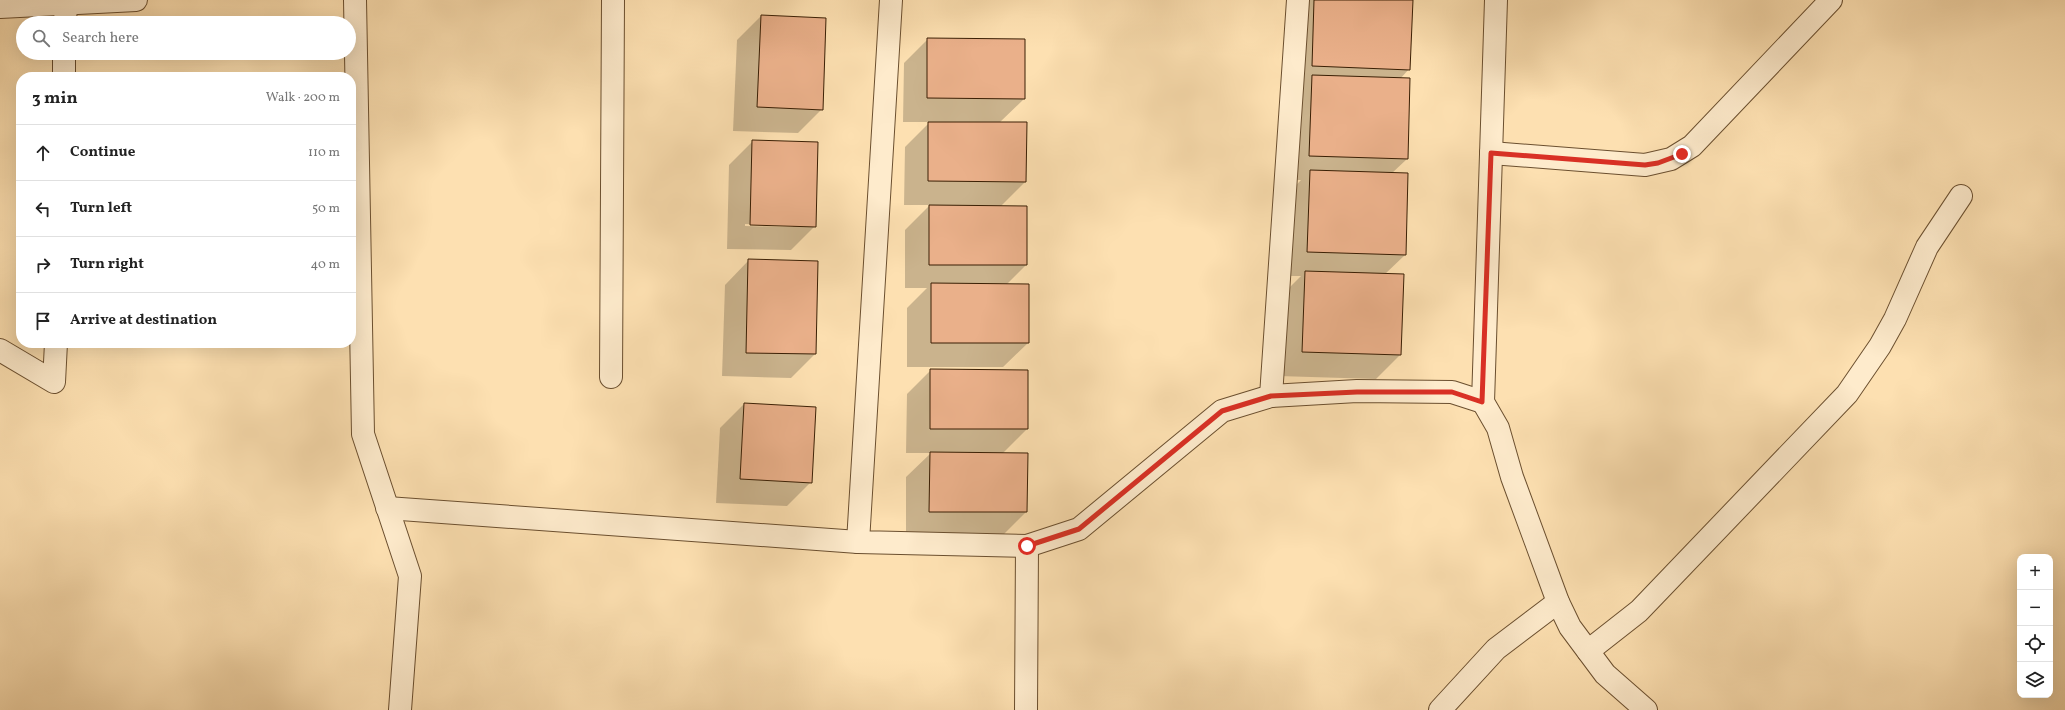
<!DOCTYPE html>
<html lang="en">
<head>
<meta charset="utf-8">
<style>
  :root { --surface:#fff; --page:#f2f2f2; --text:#222; --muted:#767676; --line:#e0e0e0 }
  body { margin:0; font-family:Vollkorn,serif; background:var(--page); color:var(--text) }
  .controls { position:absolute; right:12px; bottom:12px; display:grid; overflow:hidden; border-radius:8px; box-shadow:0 4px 16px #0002 }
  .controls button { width:36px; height:36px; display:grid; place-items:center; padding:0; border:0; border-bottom:1px solid var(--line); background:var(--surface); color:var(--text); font:20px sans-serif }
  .stop { position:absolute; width:12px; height:12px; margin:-9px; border:3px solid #d93025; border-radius:50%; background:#fff }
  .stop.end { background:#d93025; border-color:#fff; box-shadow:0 1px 4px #0008 }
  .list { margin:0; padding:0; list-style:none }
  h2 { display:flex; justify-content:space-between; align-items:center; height:52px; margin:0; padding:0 16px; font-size:17px }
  h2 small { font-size:13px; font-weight:400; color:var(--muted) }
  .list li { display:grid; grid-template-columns:26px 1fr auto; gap:12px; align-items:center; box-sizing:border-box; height:56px; padding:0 16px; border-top:1px solid var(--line) }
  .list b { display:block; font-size:15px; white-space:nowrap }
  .list em { font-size:13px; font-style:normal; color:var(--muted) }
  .icon { flex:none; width:22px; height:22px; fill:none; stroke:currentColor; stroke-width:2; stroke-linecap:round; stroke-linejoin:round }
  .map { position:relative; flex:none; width:2065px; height:710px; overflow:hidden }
  .search { position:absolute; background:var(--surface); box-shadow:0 4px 16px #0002; left:16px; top:16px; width:340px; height:44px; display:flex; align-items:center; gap:10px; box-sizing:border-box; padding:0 14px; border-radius:22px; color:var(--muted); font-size:15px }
  .panel { position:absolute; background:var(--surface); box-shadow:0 4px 16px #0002; left:16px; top:72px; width:340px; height:276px; border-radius:16px }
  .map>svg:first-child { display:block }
  .shadow { fill:#0003; fill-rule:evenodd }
  .building { fill:#eab08a; stroke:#3a1f04 }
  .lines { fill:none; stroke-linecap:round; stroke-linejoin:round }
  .street-casing { stroke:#6b4f2f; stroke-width:24 }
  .street { stroke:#feebcc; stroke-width:22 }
  .route { stroke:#d93025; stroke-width:5 }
</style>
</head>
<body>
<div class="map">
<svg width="2065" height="710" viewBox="0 0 2065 710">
  <rect width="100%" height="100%" fill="#fde0b1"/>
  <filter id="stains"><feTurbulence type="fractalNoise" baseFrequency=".005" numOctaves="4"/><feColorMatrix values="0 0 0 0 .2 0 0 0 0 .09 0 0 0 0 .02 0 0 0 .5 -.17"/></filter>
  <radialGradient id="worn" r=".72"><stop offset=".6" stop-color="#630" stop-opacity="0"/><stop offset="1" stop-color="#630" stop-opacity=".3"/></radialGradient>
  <g class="shadow">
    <polygon points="1301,0 1412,0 1409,69 1400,79 1407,159 1391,174 1407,174 1405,255 1385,274 1400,355 1376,379 1278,376 1281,296 1301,276 1284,276 1286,196 1301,180 1285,180"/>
    <polygon points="761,16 822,109 798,133 733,131 737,40"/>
    <polygon points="928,39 1024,99 999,123 1025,182 1000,207 1026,265 1006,285 1028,285 1028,343 1003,367 907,367 907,308 927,288 905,288 905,230 930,205 904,205 905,147 930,122 903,122 904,63"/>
    <path d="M 753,141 L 815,226 L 791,250 L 727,249 L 729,165 ZM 745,224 L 793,225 L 793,227 L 745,226 Z"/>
    <polygon points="749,260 815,354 791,378 722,376 725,285"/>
    <polygon points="931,370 1027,429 1002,454 1026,512 1002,536 906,536 906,477 931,453 906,453 907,394"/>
    <polygon points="744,404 811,482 787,506 716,503 720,428"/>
  </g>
  <g class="building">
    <polygon points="1314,0 1413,0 1410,70 1312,66"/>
    <polygon points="761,15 826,18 823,110 757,107"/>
    <polygon points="927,38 1025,39 1025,99 927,98"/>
    <polygon points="1312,75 1410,78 1408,159 1309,156"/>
    <polygon points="928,122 1027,122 1026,182 928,181"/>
    <polygon points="752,140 818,142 816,227 750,225"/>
    <polygon points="1310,170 1408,173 1406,255 1307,252"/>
    <polygon points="929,205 1027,206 1027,265 929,265"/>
    <polygon points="748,259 818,261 816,354 746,353"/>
    <polygon points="1305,271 1404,274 1401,355 1302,352"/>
    <polygon points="931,283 1029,284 1029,343 931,343"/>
    <polygon points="930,369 1028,370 1028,429 930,429"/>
    <polygon points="744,403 816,407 812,483 740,479"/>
    <polygon points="930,452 1028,453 1027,512 929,512"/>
  </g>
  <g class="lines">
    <defs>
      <g id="street">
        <polyline points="355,0 363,434 410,576 400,710"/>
        <polyline points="891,0 858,542 1027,546 1079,529 1222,411 1271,396 1298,0"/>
        <polyline points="1496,0 1483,402 1498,428 1512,477 1558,602 1570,627 1605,674 1646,710"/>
        <polyline points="0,7 136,0"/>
        <polyline points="65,23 66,4"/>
        <polyline points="64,77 64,53"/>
        <polyline points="1491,153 1645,165 1671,159 1692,146 1831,0"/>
        <polyline points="0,350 54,382 56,343"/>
        <polyline points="611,377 613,0"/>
        <polyline points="1271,396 1357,391 1452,392 1483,402"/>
        <polyline points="387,508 858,542"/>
        <polyline points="1588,651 1639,611 1847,394 1880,346 1895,319 1927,247 1961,196"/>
        <polyline points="1026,710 1027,546"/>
        <polyline points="1440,710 1496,649 1558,602"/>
      </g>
    </defs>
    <use href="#street" class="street-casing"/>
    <use href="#street" class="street"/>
  </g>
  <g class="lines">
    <polyline class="route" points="1027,546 1079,529 1222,411 1271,396 1357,392 1452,392 1482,402 1491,153 1645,165 1658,163 1682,154"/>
  </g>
  <rect width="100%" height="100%" filter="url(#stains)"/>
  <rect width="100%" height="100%" fill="url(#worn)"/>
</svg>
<div class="controls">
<button>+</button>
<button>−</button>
<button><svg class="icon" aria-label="locate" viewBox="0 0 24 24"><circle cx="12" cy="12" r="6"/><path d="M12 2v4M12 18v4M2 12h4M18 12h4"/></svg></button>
<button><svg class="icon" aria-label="layers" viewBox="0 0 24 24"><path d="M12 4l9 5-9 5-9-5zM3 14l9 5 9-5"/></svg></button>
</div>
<div class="stop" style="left:1027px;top:546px"></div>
<div class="stop end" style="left:1682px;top:154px"></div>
<div class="search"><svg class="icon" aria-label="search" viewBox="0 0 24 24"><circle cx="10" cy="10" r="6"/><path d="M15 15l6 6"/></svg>Search here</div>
<section class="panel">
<h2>3 min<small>Walk · 200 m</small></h2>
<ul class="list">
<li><svg class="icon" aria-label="ahead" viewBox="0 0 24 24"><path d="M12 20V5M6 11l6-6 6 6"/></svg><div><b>Continue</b></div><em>110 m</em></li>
<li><svg class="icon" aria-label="left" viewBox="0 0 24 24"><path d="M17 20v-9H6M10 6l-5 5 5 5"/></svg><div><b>Turn left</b></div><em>50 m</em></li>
<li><svg class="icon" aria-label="right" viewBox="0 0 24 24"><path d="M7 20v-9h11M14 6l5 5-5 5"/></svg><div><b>Turn right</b></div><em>40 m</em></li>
<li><svg class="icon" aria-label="arrive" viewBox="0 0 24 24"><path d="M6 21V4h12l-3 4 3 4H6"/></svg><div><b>Arrive at destination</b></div></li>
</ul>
</section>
</div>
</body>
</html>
